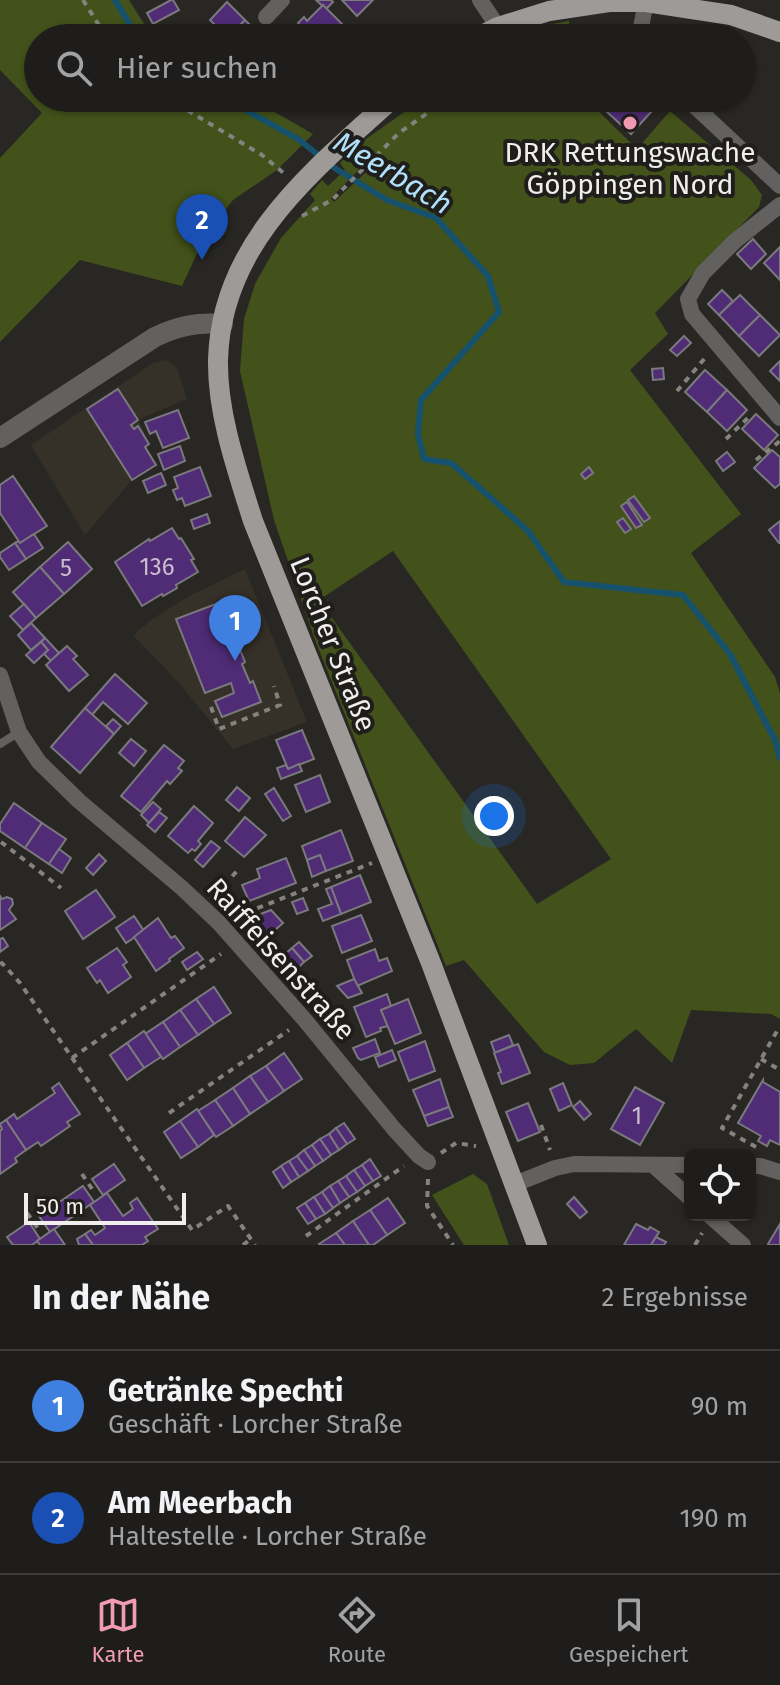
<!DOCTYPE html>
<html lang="de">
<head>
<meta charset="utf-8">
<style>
  :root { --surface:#1f1d1b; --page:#2c2a28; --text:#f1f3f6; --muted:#a1a2a3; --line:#3c3b3a; --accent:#f19ab3 }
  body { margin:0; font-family:"Fira Sans",sans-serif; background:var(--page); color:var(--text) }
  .controls { position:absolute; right:24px; bottom:24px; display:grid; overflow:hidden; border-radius:12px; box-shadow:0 2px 6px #0004 }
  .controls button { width:72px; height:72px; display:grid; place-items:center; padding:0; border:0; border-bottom:2px solid var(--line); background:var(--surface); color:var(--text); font:40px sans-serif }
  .scale { position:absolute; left:24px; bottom:20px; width:162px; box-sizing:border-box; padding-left:8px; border:4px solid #f0efed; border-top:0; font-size:22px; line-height:28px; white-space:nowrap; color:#f0efed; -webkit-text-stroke:6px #1f1e1b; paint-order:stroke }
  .you { position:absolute; left:494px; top:816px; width:28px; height:28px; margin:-20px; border:6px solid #fff; border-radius:50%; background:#1a73e8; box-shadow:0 0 0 12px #1a73e833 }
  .badge { display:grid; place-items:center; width:52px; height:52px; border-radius:50%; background:var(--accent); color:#fff; font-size:26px; font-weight:700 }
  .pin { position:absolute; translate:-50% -66px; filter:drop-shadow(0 2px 4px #0008) }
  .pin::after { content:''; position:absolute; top:42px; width:28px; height:24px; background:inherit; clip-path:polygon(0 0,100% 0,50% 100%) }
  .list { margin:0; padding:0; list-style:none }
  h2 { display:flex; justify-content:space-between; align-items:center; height:104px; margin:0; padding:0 32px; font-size:34px }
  h2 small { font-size:26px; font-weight:400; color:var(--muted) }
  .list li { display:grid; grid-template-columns:52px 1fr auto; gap:24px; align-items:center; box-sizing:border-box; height:112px; padding:0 32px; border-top:2px solid var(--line) }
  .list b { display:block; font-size:30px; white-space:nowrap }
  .list p { margin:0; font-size:26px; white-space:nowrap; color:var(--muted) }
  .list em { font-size:26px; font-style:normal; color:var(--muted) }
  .icon { flex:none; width:44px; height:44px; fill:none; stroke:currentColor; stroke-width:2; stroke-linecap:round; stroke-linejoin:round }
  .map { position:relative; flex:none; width:780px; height:1245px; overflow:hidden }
  .search { position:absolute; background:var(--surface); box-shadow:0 2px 6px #0004; left:24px; right:24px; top:24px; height:88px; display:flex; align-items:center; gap:20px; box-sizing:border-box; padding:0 28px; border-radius:44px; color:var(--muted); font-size:30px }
  .sheet { height:328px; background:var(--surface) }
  nav { display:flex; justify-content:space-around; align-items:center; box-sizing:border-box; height:112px; border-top:2px solid var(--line); background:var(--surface); font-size:22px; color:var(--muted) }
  nav a { display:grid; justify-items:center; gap:4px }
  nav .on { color:var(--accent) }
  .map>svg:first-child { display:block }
  .built { fill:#353028 }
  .green { fill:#42521a; fill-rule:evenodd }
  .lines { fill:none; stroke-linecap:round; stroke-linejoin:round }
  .stream { stroke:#16516d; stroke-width:6 }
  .building { fill:#502b76; stroke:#7a797d; stroke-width:2 }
  .path { stroke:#848380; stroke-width:4; stroke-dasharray:6 6; stroke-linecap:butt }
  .service { stroke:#626160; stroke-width:8 }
  .minor { stroke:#626160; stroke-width:16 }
  .tertiary { stroke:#626160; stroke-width:20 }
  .primary { stroke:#9d9a97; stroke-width:20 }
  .poi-dot { fill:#f19ab3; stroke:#1f1e1b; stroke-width:3 }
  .labels { text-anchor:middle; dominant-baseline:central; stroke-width:8; stroke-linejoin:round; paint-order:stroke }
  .number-label { font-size:24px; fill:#c8becf }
  .poi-label { font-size:28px; fill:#f0efed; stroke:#1f1e1b }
  .street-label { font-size:28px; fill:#f0efed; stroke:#1f1e1b }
  .water-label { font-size:30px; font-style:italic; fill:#b1e0fc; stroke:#1f1e1b }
</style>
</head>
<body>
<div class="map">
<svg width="780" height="1245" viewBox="0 0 780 1245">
  <rect width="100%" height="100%" fill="#292724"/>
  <g class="built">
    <polygon points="166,360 177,368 187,399 138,420 149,444 145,447 156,465 132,480 85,535 31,445 153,363"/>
    <polygon points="245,569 307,722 233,749 178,682 133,635 154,618 189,596"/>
  </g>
  <g class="green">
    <polygon points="0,0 129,0 153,38 38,38 38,98 250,98 313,134 277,170 233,200 205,236 182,286 80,260 0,342 0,158 42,113 0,70"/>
    <polygon points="569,21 569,28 578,24 610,24 620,38 512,38 536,27"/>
    <path d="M 424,98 L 585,98 L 637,149 L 670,111 L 751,180 L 762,195 L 759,207 L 655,313 L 668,334 L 630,370 L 741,514 L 691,553 L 775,677 L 780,693 L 780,1019 L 771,1014 L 691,1010 L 672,1063 L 636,1029 L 594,1063 L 570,1065 L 544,1052 L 464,960 L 446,966 L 315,640 L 274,520 L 240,371 L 244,319 L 255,284 L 281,238 L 315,200 L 310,194 L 322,180 L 328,186 L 345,170 L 340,163 L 366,139 ZM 376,152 L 382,157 L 334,202 L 331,198 ZM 393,551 L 611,859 L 537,904 L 319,600 Z"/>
    <polygon points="473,1174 487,1184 509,1245 464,1245 432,1195"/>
  </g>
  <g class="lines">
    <g class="stream">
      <polyline points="115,0 138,38"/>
      <polyline points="224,98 298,139 336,169 387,200 436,218 488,276 499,312 421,400 418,434 424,459 451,463 489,496 528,531 564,582 683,595 730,654 775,740 780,758"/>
    </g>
  </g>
  <g class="building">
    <polygon points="171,0 173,0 179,10 153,24 147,13"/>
    <polygon points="316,0 331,0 333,2 326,9"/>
    <polygon points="342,0 373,0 357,16"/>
    <polygon points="227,2 245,20 228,38 219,38 214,34 219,29 210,20"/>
    <polygon points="323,5 343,25 329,38 312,38 298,23 304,17 307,21"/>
    <polygon points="245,20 263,38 228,38"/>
    <polygon points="301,27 312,38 288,38 294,31"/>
    <polygon points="254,98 270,98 270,106 253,98"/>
    <polygon points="592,98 624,98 634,107 639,101 651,112 631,134"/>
    <polygon points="753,239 766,254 751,269 737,254"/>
    <polygon points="780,247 780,280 764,263"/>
    <polygon points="722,290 733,301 719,315 708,304"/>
    <polygon points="740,295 760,315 739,336 719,315"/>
    <polygon points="760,315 780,335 759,356 739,336"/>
    <polygon points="684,336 691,343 677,356 670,350"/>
    <polygon points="780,361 780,381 770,371"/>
    <polygon points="663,368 664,379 653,380 652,369"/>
    <polygon points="705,370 727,390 707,412 685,392"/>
    <polygon points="118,389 138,420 131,425 134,429 138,426 149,444 145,447 156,465 132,480 87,409"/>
    <polygon points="727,390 747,410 727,431 707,412"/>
    <polygon points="178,410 189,438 163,448 156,431 150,434 145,422"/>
    <polygon points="756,414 778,435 764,450 742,429"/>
    <polygon points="180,446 185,461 164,470 158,454"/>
    <polygon points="772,450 780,457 780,484 775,488 754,468"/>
    <polygon points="727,452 735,462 723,471 716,461"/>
    <polygon points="200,467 211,496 185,506 182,498 177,500 173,490 178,488 174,477"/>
    <polygon points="589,467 593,473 585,479 581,474"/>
    <polygon points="161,473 166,485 148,493 143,481"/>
    <polygon points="13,476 47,526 20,543 0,513 0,485"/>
    <polygon points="634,496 650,518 644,522 628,500"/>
    <polygon points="627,502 642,525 636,528 621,506"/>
    <polygon points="207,514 210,523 194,529 191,520"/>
    <polygon points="623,518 631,529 625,533 617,522"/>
    <polygon points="780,521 780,543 779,543 769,530"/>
    <polygon points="172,528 179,539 181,538 194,559 191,560 198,572 176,585 177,588 163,596 162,594 142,606 115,562 149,539 150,541"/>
    <polygon points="34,534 43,548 26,559 15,543 18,541 20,543"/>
    <polygon points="68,542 92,569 64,594 40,567"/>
    <polygon points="15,543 26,559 9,570 0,557 0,553"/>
    <polygon points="40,567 64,594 36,618 13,592"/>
    <polygon points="221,602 245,662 242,664 250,683 253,681 261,702 222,717 215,701 234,693 231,683 205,693 176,619"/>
    <polygon points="24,604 36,618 23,630 10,616"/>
    <polygon points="31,623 45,638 31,650 18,635"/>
    <polygon points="45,638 59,653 51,661 44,654 48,650 41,642"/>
    <polygon points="41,642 48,650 34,663 26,655"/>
    <polygon points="67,646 77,656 73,659 88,675 69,691 46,665"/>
    <polygon points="115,674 147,703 128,724 103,702 92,715 85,708"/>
    <polygon points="85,708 114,734 80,773 51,747"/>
    <polygon points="113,719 121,726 114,734 106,726"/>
    <polygon points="302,730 314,759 288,769 276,740"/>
    <polygon points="131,739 146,751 134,766 119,753"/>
    <polygon points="164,745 184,761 178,768 182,771 170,784 167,781 141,812 121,796"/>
    <polygon points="299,764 302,771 281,779 277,768 286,765 288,769"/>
    <polygon points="320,775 330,802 306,812 295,785"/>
    <polygon points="237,787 250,798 239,811 226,800"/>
    <polygon points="274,788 291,816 283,821 265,794"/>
    <polygon points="153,802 161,809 149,823 141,815"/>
    <polygon points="14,803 42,823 25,848 0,831 0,824"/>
    <polygon points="194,806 213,823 198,841 201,844 195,851 192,849 188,853 168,836"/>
    <polygon points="159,812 167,818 155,832 147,825"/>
    <polygon points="245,817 266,835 244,857 225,841"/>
    <polygon points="42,823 66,839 49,864 25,848"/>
    <polygon points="341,830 353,861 326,871 320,855 307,860 302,846"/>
    <polygon points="211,841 220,848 203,867 195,860"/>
    <polygon points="59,849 71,858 62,873 49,864"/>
    <polygon points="99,854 106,861 93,875 86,868"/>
    <polygon points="320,855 326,871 312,877 307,860"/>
    <polygon points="286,858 296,883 249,901 242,885 260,878 257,869"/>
    <polygon points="360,875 371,902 341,914 331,887"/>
    <polygon points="331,887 341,914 323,921 318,909 332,904 326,889"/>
    <polygon points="96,890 115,917 83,939 65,911"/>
    <polygon points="0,896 2,899 7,897 12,899 13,904 9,910 16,919 0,930"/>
    <polygon points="303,898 308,910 297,914 292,902"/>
    <polygon points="271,910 283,923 265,939 248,919"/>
    <polygon points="361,915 372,941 342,953 332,926"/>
    <polygon points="134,916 144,931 126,943 116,928"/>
    <polygon points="158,918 171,938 175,936 184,948 169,959 170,961 156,971 134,937"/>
    <polygon points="3,938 8,946 0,952 0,939"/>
    <polygon points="299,942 312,956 304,962 292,948"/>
    <polygon points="117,948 127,962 123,965 131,977 108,993 100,980 97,983 87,968"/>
    <polygon points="292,948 304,962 296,970 284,955"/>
    <polygon points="375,949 379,961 387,958 392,971 357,986 347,960"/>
    <polygon points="197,952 203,959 187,970 182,962"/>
    <polygon points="284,955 296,970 289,976 277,962"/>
    <polygon points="354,979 362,993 348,998 337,986"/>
    <polygon points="214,987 231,1013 214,1024 196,999"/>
    <polygon points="387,994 391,1006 381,1010 388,1026 380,1028 381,1031 366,1037 354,1007"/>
    <polygon points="196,999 214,1024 198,1035 180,1010"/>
    <polygon points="408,999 421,1033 395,1044 381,1010"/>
    <polygon points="180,1010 198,1035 180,1047 163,1022"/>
    <polygon points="163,1022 180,1047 163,1059 145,1034"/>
    <polygon points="144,1031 161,1057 144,1068 127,1043"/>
    <polygon points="509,1035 513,1045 495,1053 491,1042"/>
    <polygon points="375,1039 380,1053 361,1060 358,1058 353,1048"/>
    <polygon points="425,1041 435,1071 409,1081 398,1052"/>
    <polygon points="127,1043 144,1068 127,1080 110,1055"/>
    <polygon points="518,1044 530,1073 502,1084 498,1073 501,1072 494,1053"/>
    <polygon points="392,1050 396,1060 379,1067 375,1057"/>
    <polygon points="284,1053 302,1079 284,1091 266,1066"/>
    <polygon points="266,1066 284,1091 268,1102 250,1076"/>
    <polygon points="250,1076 268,1102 250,1114 233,1088"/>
    <polygon points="440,1079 449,1107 424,1116 413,1090"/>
    <polygon points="763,1080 763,1082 780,1092 780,1145 770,1140 767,1146 758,1141 761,1136 738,1123"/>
    <polygon points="59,1083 80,1114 67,1122 70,1126 41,1146 38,1142 26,1150 6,1120 14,1114 17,1119 55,1093 52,1088"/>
    <polygon points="563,1083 572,1105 559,1111 550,1089"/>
    <polygon points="635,1087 664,1103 640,1145 611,1129"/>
    <polygon points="233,1088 250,1114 233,1126 215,1100"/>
    <polygon points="215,1100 233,1126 216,1137 198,1111"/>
    <polygon points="580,1101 591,1114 584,1120 573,1107"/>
    <polygon points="528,1103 540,1132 518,1141 506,1112"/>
    <polygon points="449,1107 453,1117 428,1126 424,1116"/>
    <polygon points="197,1109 214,1135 198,1147 180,1121"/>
    <polygon points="6,1120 26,1150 15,1158 17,1162 0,1174 0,1131 2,1129 0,1124"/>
    <polygon points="180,1121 198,1147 181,1158 164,1132"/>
    <polygon points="344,1123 355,1139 347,1144 336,1128"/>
    <polygon points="336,1128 347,1144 339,1150 329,1134"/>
    <polygon points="329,1134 339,1150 331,1155 320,1139"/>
    <polygon points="320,1139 331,1155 323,1161 312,1145"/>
    <polygon points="312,1145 323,1161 315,1166 304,1150"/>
    <polygon points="304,1150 315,1166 308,1171 297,1156"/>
    <polygon points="297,1156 308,1171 299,1177 289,1161"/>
    <polygon points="370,1159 381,1176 373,1181 362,1165"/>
    <polygon points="289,1161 299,1177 291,1182 281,1166"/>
    <polygon points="114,1164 125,1180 103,1195 92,1179"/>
    <polygon points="362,1165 373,1181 365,1186 354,1170"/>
    <polygon points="281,1166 291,1182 283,1188 273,1172"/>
    <polygon points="354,1170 365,1186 357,1192 346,1176"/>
    <polygon points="346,1176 357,1192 349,1197 338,1181"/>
    <polygon points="338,1181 349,1197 340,1203 330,1186"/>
    <polygon points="83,1186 94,1202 50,1232 39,1216"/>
    <polygon points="330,1186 340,1203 333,1208 322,1192"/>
    <polygon points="322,1192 333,1208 325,1214 314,1197"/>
    <polygon points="107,1193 123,1216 133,1209 130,1203 137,1198 158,1229 145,1237 148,1241 142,1245 93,1245 85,1234 91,1230 95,1235 105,1228 90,1205"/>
    <polygon points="314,1197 325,1214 316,1219 305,1203"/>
    <polygon points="574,1197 587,1212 580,1218 567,1204"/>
    <polygon points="388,1198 405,1223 387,1235 370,1210"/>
    <polygon points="305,1203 316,1219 308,1224 297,1208"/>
    <polygon points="370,1210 387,1235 373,1245 369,1245 353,1221"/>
    <polygon points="353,1221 369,1245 345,1245 336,1233"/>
    <polygon points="29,1222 40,1239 32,1245 13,1245 7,1237"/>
    <polygon points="636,1224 648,1230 650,1227 659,1232 651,1245 624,1245"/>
    <polygon points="780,1224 780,1245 769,1245 768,1244"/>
    <polygon points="54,1229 65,1245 40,1245 37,1241"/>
    <polygon points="336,1233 345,1245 319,1245 319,1244"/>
    <polygon points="85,1234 93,1245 79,1245 77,1239"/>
    <polygon points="656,1237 666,1242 664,1245 651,1245"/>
  </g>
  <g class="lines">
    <g class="path">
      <polyline points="83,0 107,38"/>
      <polyline points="717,36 727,38"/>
      <polyline points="549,38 560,31"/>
      <polyline points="167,98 262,155 286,175"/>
      <polyline points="302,216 332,200 399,133 449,98"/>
      <polyline points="677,391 705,358"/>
      <polyline points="726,439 752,414"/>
      <polyline points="756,460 780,441"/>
      <polyline points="211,707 219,729 280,705 274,686"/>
      <polyline points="1,842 61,888"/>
      <polyline points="216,894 237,871"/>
      <polyline points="235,917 372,863"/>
      <polyline points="0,964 2,963 20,983 192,1230 228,1206 255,1245"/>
      <polyline points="72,1058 221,954"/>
      <polyline points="761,1059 780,1070"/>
      <polyline points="169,1113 289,1030"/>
      <polyline points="541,1125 550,1150"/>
      <polyline points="756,1147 722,1128 777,1031 780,1033"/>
      <polyline points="441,1153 456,1143 476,1146"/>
      <polyline points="82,1174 94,1192"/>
      <polyline points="428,1179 427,1206 453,1245"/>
      <polyline points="27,1213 39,1230"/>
      <polyline points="306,1236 404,1166"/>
      <polyline points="243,1245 251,1239"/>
      <polyline points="695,1245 702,1233"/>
    </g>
    <g class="service">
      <polyline points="645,107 653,98"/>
      <polyline points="0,744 19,732"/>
    </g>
    <g class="minor">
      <polyline points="480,0 498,27"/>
      <polyline points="266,17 282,0"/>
      <polyline points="642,38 641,27 646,2"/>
      <polyline points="686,98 780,186"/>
      <polyline points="780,205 735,241 703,273 688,299 692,314 780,418"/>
      <polyline points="0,675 19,732 39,762 79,801 182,888 219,923 304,1019 394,1129 419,1156 428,1162"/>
      <polyline points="653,1165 690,1198"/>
      <polyline points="750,1166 760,1166 780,1172"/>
      <polyline points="515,1184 555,1168 574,1164 690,1165"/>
      <polyline points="709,1215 743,1245"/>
    </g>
    <path class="tertiary" d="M 0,438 L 155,337 C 178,326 197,322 223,324"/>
    <g class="primary">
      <polyline points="476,38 498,27 549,11 609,2 646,2 731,15 780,32"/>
      <path d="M 393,98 C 314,170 221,242 218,360 C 217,413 237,470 253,521 L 431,963 L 537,1245"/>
    </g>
  </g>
  <circle class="poi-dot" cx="630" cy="123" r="8"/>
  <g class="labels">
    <g class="number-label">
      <text x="157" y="567">136</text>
      <text x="66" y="568">5</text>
      <text x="637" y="1116">1</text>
    </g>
    <g class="poi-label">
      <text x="630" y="152">DRK Rettungswache<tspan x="630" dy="32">Göppingen Nord</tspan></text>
    </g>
    <g class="street-label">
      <text transform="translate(333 644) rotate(68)">Lorcher Straße</text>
      <text transform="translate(281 959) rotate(48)">Raiffeisenstraße</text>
    </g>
    <g class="water-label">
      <text transform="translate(393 173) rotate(31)">Meerbach</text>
    </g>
  </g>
</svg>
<div class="controls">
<button><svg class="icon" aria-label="locate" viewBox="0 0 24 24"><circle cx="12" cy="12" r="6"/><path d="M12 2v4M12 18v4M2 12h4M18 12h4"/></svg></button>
</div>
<div class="scale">50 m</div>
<div class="you"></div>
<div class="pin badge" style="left:235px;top:661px;background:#3f7fe0">1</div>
<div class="pin badge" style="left:202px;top:260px;background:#1a4fb4">2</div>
<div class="search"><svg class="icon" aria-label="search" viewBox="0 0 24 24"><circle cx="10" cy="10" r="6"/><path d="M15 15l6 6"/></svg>Hier suchen</div>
</div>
<section class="sheet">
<h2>In der Nähe<small>2 Ergebnisse</small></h2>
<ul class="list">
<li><span class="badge" style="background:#3f7fe0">1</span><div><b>Getränke Spechti</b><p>Geschäft · Lorcher Straße</p></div><em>90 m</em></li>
<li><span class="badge" style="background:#1a4fb4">2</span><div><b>Am Meerbach</b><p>Haltestelle · Lorcher Straße</p></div><em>190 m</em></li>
</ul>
</section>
<nav>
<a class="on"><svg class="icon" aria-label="map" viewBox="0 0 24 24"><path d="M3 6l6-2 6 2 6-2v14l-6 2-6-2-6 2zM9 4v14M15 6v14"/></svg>Karte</a>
<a><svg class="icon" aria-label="directions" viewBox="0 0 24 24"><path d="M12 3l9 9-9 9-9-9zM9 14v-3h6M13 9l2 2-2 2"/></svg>Route</a>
<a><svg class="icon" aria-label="saved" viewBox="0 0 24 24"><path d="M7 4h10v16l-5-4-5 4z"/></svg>Gespeichert</a>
</nav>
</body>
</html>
